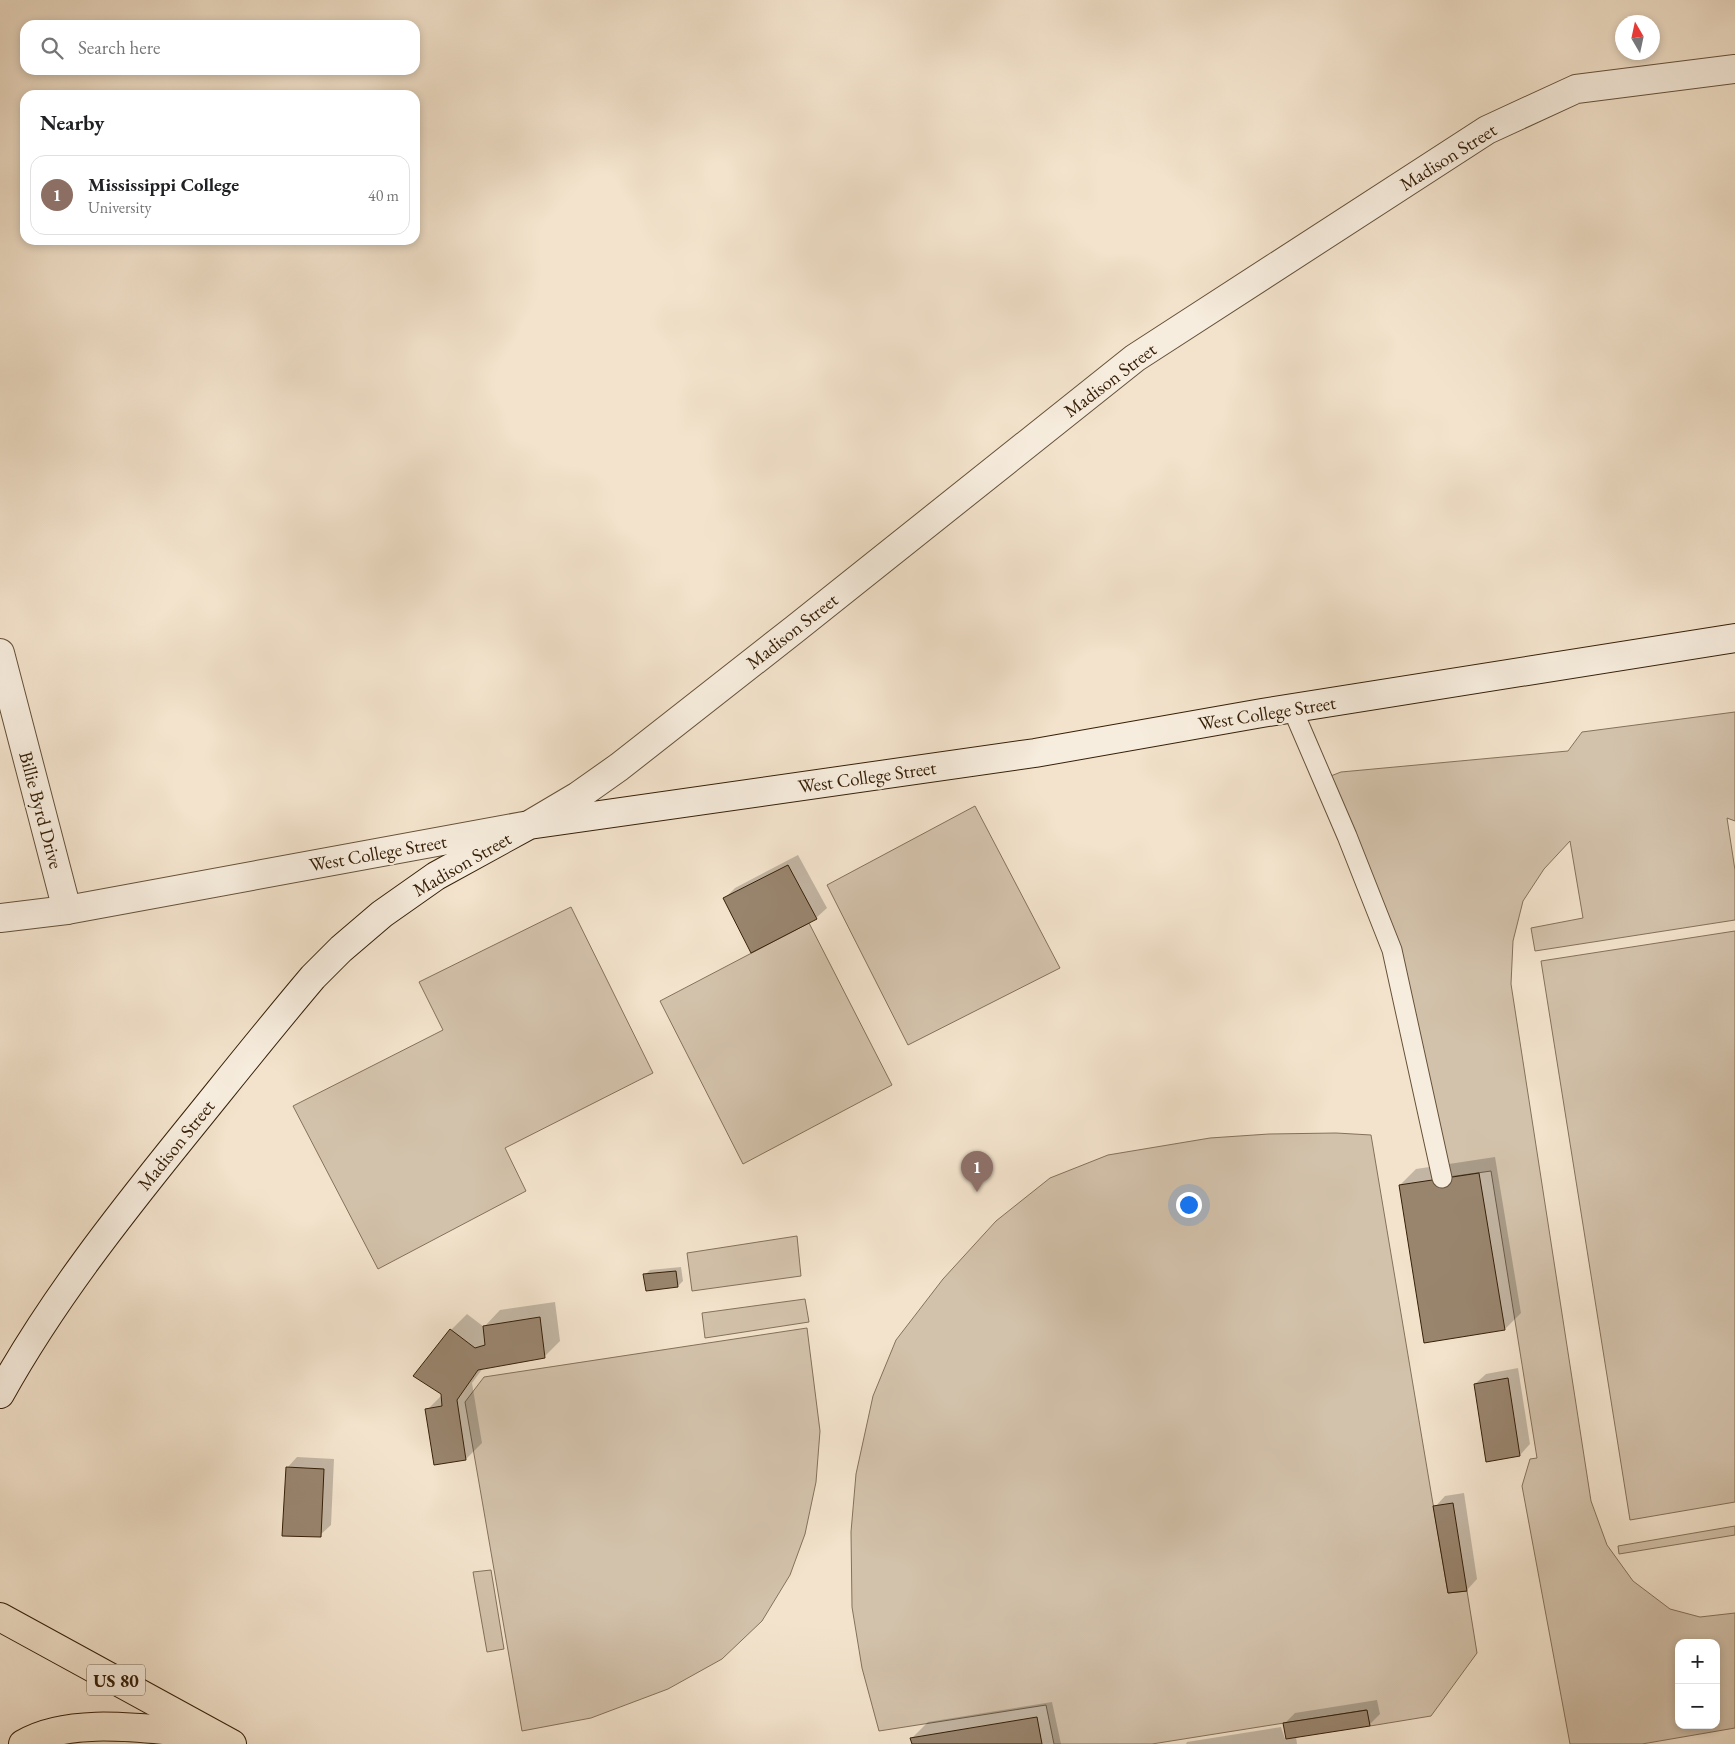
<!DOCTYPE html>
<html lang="en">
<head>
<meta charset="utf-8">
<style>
  :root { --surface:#fff; --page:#f6f6f6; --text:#202124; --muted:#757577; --line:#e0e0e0; --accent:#111827 }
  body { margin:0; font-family:"EB Garamond",serif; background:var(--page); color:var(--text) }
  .controls { position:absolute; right:15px; bottom:15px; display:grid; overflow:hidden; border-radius:10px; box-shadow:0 2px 8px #0003 }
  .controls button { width:45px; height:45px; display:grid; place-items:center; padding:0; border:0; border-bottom:1px solid var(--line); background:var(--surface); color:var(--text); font:25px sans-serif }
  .compass { position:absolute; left:1615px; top:15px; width:45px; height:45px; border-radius:50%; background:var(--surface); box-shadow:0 2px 8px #0003; rotate:351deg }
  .you { position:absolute; left:1188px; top:1204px; width:18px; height:18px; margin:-12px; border:4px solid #fff; border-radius:50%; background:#1a73e8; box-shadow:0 0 0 8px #1a73e833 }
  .badge { display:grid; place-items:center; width:32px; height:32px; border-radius:50%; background:var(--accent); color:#fff; font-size:16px; font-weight:700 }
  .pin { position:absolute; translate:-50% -41px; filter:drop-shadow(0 1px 2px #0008) }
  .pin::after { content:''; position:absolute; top:26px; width:18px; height:15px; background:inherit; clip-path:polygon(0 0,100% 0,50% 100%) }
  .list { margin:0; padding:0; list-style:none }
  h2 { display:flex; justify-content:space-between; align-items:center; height:65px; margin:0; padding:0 20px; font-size:21px }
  h2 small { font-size:16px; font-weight:400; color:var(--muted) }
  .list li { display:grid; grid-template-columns:32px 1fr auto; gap:15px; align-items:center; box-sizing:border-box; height:80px; margin:0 10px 10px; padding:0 10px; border:1px solid var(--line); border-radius:15px }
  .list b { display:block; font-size:19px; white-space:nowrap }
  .list p { margin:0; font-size:16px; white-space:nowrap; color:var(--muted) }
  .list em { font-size:16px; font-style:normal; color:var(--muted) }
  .icon { flex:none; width:28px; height:28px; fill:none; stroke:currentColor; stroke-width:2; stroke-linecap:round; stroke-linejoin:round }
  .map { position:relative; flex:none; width:1735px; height:1744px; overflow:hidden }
  .search { position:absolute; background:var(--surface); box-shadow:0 2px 8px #0003; left:20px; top:20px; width:400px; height:55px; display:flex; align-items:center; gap:12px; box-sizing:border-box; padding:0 18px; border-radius:15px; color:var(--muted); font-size:19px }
  .panel { position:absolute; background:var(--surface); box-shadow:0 2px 8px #0003; left:20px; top:90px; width:400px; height:155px; border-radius:15px }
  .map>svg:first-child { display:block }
  .green { fill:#d3c2ab; stroke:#85715a; fill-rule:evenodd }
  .shadow { fill:#0003 }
  .building { fill:#99856e; stroke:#372008 }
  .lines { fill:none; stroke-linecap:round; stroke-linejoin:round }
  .lane-casing { stroke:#665139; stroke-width:21 }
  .street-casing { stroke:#665139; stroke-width:30 }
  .secondary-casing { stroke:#372008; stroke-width:30 }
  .primary-casing { stroke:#372008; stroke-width:30 }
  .lane { stroke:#f7edde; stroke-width:19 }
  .street { stroke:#f7edde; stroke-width:28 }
  .secondary { stroke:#f7edde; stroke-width:28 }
  .primary { stroke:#f3e3cc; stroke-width:28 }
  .labels { text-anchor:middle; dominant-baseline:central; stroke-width:4.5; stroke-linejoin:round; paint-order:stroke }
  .shield { fill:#f7edde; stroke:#715e48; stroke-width:1 }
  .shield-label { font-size:18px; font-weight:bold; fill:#372008 }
  .street-label { font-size:19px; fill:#372008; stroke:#f7edde }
</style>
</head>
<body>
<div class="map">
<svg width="1735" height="1744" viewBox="0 0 1735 1744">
  <rect width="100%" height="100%" fill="#f3e3cc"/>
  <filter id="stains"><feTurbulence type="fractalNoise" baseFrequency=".004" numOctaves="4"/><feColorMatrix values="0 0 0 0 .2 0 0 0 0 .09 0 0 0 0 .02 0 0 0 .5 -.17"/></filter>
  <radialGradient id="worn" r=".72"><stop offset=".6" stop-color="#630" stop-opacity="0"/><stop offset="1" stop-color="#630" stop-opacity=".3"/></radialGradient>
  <g class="green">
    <path d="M 1735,712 L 1735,821 L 1727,818 L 1735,870 L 1735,920 L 1535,951 L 1531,928 L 1583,918 L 1570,841 L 1544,869 L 1523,901 L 1513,941 L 1511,984 L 1591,1501 L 1607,1545 L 1633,1581 L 1670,1609 L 1700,1617 L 1735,1613 L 1735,1728 L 1642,1744 L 1570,1744 L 1522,1486 L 1530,1459 L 1537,1458 L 1491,1171 L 1442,1178 L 1392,950 L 1323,779 L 1341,772 L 1568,751 L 1582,732 ZM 1679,1643 L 1716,1643 L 1716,1725 L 1679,1725 Z"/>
    <polygon points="975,806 1060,968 908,1045 827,885"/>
    <polygon points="571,907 653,1073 505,1148 526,1191 378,1269 293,1106 443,1030 419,982"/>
    <polygon points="809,923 892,1085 743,1164 660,1001"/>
    <polygon points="1735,931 1735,1502 1630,1520 1541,961"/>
    <polygon points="1336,1133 1371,1135 1448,1593 1467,1591 1477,1653 1431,1716 1370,1726 1366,1710 1152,1744 1054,1744 1046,1705 879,1731 862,1668 852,1607 851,1532 856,1474 873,1396 896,1340 943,1279 996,1221 1050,1178 1108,1155 1210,1138 1269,1134"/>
    <polygon points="797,1236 801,1276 692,1291 687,1253"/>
    <polygon points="805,1299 809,1322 705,1338 702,1313"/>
    <polygon points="807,1328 820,1431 816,1482 805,1534 790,1575 762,1621 722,1659 668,1689 591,1718 522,1731 465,1402 484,1377"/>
    <polygon points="1735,1526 1735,1535 1619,1554 1618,1546"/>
    <polygon points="491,1570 504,1649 487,1652 473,1572"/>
  </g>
  <g class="shadow">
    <polygon points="798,855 827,908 816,918 724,899 735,888"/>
    <polygon points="1495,1157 1521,1313 1505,1329 1400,1185 1416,1169"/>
    <polygon points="681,1267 683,1281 678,1286 645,1275 650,1270"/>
    <polygon points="555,1302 560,1341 544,1357 483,1368 472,1383 482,1443 466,1459 427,1410 443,1394 451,1330 467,1314 484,1327 500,1310"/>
    <polygon points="1518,1368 1530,1444 1520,1455 1475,1384 1486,1374"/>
    <polygon points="297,1457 334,1459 331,1525 320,1535 287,1468"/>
    <polygon points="1464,1493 1477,1579 1467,1590 1435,1507 1445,1496"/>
    <polygon points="1377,1700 1380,1714 1369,1725 1296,1737 1297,1744 1186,1744 1187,1742 1281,1727 1285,1739 1287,1738 1284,1724 1295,1713"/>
    <polygon points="1052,1702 1061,1744 913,1744 912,1738 928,1722"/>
  </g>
  <g class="building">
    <polygon points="788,865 817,919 751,953 723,898"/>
    <polygon points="1479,1173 1505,1330 1424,1343 1399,1185"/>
    <polygon points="676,1271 678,1287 646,1291 643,1274"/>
    <polygon points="540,1317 545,1358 478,1370 457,1400 466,1460 434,1465 425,1409 442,1406 441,1394 413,1376 450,1329 475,1348 485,1345 483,1326"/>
    <polygon points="1508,1378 1520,1456 1486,1462 1474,1384"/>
    <polygon points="286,1467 324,1469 321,1537 282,1536"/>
    <polygon points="1453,1503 1467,1591 1448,1593 1433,1506"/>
    <polygon points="1367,1710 1370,1726 1286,1739 1283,1723"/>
    <polygon points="1037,1717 1042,1744 912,1744 910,1738"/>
  </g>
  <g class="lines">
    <defs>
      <polyline id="lane" points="1292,708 1347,836 1392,950 1442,1178"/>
      <g id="street">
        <polyline points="0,653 67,910"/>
        <polyline points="0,918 67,910 529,825 578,796 619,767 795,629 1135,358 1487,130 1576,89 1735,69"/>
      </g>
      <path id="secondary" d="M 0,1394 C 51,1302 117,1218 184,1135 C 227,1082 269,1029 313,977 L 341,949 L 382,914 L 436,876 L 529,825 L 1035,753 L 1262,713 L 1735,638"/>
      <g id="primary">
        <polyline points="0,1617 232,1744"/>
        <path d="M 23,1744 C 72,1715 152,1730 206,1734"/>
      </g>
    </defs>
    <use href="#lane" class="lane-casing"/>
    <use href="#street" class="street-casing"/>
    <use href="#secondary" class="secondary-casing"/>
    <use href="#primary" class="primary-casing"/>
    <use href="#lane" class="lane"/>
    <use href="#street" class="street"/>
    <use href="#secondary" class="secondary"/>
    <use href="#primary" class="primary"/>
  </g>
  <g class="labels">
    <rect class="shield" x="87" y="1664.5" width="58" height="31" rx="4"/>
    <g class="shield-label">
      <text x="116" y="1680">US 80</text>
    </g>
    <g class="street-label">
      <text transform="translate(1448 157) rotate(-32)">Madison Street</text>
      <text transform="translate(1110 380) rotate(-37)">Madison Street</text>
      <text transform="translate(792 631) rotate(-38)">Madison Street</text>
      <text transform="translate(1267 713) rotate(-9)">West College Street</text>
      <text transform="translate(867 777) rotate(-8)">West College Street</text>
      <text transform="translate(41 810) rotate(75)">Billie Byrd Drive</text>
      <text transform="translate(378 853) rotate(-10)">West College Street</text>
      <text transform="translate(462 864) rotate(-30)">Madison Street</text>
      <text transform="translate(176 1145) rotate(-51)">Madison Street</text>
    </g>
  </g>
  <rect width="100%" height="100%" filter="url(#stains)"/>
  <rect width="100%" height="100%" fill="url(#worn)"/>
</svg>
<div class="controls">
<button>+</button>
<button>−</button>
</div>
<svg class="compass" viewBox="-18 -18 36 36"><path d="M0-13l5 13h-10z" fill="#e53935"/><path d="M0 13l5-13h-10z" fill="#757577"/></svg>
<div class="you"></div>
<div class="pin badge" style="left:977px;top:1192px;background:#8d6e63">1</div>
<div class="search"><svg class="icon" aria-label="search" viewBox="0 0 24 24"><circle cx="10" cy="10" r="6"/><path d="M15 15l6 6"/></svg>Search here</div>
<section class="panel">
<h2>Nearby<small></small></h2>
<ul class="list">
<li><span class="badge" style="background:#8d6e63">1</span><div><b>Mississippi College</b><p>University</p></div><em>40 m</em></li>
</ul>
</section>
</div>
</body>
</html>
